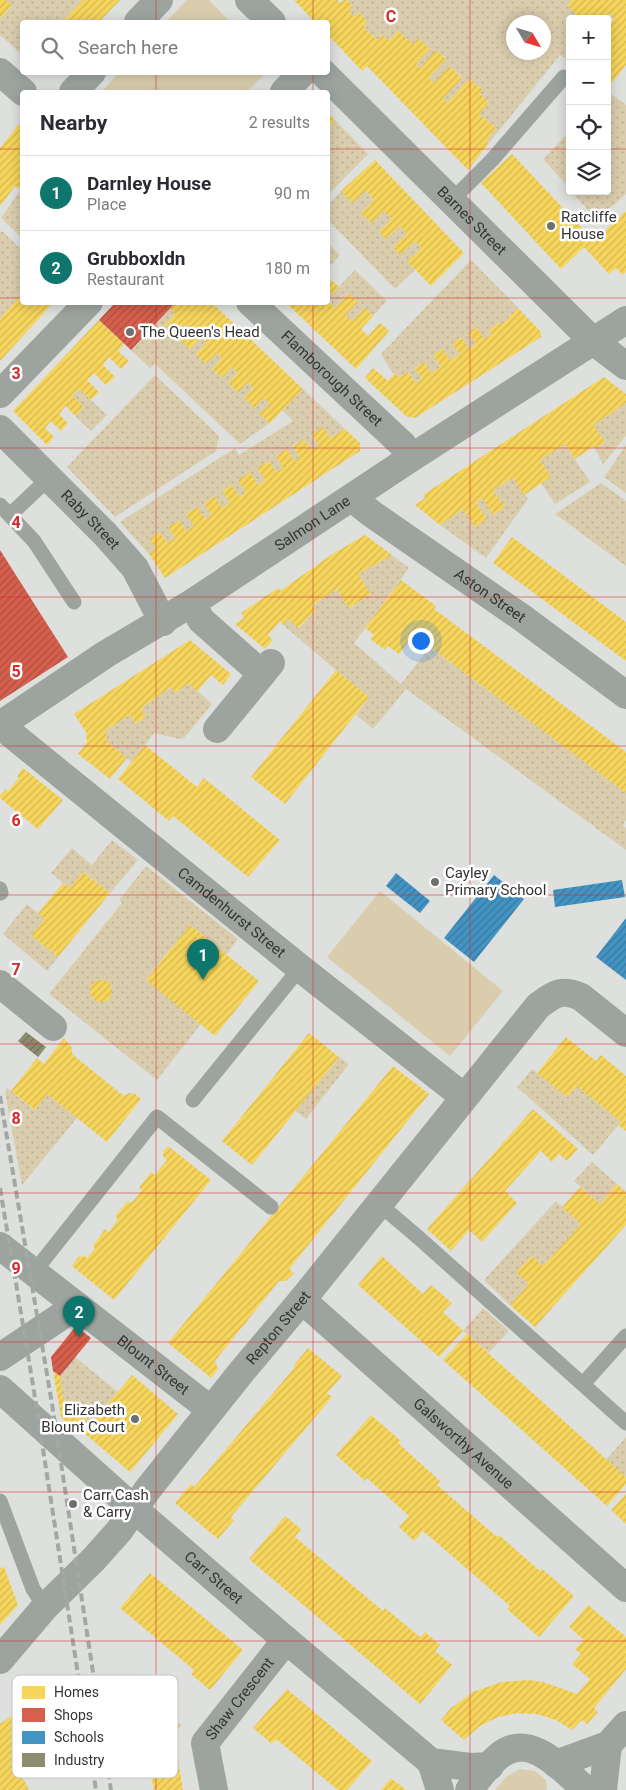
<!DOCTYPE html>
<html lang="en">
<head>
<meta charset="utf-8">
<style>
  :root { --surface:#fff; --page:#f7f7f7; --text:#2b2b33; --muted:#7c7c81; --line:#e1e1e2; --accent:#0f766e }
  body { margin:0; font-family:Roboto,sans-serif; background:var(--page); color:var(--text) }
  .controls { position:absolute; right:15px; top:15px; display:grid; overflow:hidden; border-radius:5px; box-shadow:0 2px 12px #0003 }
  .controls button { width:45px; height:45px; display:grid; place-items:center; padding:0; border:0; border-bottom:1px solid var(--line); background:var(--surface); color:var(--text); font:25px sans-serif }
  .compass { position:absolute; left:506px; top:15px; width:45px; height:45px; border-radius:50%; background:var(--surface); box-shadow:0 2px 12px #0003; rotate:128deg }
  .you { position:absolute; left:420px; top:640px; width:18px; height:18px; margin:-12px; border:4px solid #fff; border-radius:50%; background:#1a73e8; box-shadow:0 0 0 8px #1a73e833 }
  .badge { display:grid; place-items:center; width:32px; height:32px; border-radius:50%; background:var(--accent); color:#fff; font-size:16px; font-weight:700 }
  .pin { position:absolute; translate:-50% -41px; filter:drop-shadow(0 1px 2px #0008) }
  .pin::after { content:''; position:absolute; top:26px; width:18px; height:15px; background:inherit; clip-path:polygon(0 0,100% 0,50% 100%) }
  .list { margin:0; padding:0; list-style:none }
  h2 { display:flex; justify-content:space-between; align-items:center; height:65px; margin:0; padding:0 20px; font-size:21px }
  h2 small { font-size:16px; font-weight:400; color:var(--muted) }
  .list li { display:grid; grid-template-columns:32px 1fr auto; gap:15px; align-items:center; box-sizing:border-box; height:75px; padding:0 20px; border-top:1px solid var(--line) }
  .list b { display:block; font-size:19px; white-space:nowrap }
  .list p { margin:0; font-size:16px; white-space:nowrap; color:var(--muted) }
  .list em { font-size:16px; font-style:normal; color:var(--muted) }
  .icon { flex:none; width:28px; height:28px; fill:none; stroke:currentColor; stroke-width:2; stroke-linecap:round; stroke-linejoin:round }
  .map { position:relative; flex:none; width:626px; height:1790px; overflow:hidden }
  .search { position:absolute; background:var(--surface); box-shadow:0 2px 12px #0003; left:20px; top:20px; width:310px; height:55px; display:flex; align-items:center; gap:12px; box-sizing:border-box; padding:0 18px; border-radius:5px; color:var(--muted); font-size:19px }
  .panel { position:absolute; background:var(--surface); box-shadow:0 2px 12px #0003; left:20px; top:90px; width:310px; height:215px; border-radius:5px }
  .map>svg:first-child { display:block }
  .green { fill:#dacdae }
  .garden { fill:url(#garden-dots); fill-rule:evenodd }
  .homes { fill:url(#homes-hatch) }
  .shops { fill:url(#shops-hatch) }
  .schools { fill:url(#schools-hatch) }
  .industry { fill:url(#industry-hatch) }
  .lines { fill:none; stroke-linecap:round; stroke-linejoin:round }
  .lane { stroke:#9da49f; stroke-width:15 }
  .street { stroke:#9da49f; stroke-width:28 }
  .secondary { stroke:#9ca49d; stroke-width:28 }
  .rail { stroke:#a2a8a4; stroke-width:4; stroke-dasharray:8 4; stroke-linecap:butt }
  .grid { fill:none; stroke:#d62828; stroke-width:1; stroke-opacity:0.55 }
  .poi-dot { fill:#70716e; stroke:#fff; stroke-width:2 }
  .labels { text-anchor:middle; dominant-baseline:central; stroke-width:5; stroke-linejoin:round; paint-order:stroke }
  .poi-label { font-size:15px; fill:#343533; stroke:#fff; text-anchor:start }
  .street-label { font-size:15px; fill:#343533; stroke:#fff }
  .key { fill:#fff; stroke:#c2c2c2; stroke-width:1 }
  .key-label { font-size:14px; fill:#343533 }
  .grid-label { font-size:16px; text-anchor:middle; font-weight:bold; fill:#d62828; stroke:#fff; stroke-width:5; stroke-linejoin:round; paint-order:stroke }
</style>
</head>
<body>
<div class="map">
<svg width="626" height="1790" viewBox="0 0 626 1790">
  <defs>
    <pattern id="garden-dots" width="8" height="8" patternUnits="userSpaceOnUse" patternTransform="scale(1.25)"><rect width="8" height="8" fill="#dacdae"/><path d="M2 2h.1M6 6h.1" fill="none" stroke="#bcb196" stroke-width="1.8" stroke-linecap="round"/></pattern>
    <pattern id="homes-hatch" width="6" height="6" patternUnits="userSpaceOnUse" patternTransform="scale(1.25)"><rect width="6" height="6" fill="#f6d55c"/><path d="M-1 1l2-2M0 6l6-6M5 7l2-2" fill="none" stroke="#d4b750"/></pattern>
    <pattern id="shops-hatch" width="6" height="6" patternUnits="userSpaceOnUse" patternTransform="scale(1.25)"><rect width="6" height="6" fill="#d6604d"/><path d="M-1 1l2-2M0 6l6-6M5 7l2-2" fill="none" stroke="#ae5041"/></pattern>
    <pattern id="schools-hatch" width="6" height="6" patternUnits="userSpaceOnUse" patternTransform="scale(1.25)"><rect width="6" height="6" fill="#4393c3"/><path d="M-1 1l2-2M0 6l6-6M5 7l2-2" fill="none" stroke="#39799f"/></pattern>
    <pattern id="industry-hatch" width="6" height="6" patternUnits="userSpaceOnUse" patternTransform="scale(1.25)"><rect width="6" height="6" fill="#8c8c6e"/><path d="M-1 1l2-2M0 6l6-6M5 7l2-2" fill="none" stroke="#73735b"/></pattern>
  </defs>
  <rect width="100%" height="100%" fill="#dee0dd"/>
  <g class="green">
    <polygon points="187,0 209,0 230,22 166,22"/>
    <polygon points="119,73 119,72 265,73 247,92 101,92"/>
    <polygon points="380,891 503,991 450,1056 327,957"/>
    <polygon points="520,1769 535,1771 546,1780 547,1790 495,1790 507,1776"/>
  </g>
  <g class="garden">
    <polygon points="6,0 83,0 62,22 22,22 22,55 0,35 0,19 12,6"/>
    <path d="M 347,0 L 572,0 L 567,5 L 581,19 L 570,19 L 570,62 L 560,55 L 489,143 L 486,141 L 496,128 L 479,114 L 489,102 L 479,93 L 482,90 L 469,79 L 447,103 L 443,99 L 462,77 L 449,66 L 434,83 L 429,78 L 446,58 L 436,50 L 420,68 L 416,64 L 430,49 L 418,38 L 413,44 L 398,31 L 389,41 L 383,35 L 377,40 L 363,26 L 368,22 L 359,12 L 355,17 L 349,11 L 353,7 ZM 514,22 L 544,22 L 544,52 L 514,52 Z"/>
    <polygon points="608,92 626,105 626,194 597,220 571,191 607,191"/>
    <polygon points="335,120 368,154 328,195 328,128"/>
    <polygon points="570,131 570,189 543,159"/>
    <polygon points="22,188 22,238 1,218"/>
    <polygon points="341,191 365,191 374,200 361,213 371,223 384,211 392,219 379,232 386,239 400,226 422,248 408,261 415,270 395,289 328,220 328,205"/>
    <polygon points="2,231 22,250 22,294 0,319 0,233"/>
    <polygon points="328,243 340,255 328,268"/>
    <polygon points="471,260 518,308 502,325 499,322 489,331 492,334 469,349 453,343 460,354 450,360 434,356 441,367 431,373 424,362 415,368 422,379 416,383 408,372 399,377 392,372 381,354"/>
    <polygon points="355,270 387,301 373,316 365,308 352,321 345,315 357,302 349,294 335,308 328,298"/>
    <polygon points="170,309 175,314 165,325 175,335 186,324 191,328 180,340 190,349 201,338 207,343 196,354 206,364 217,353 222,359 212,369 222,378 232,367 238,373 228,383 238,393 248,382 253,388 244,398 254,408 264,398 270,404 260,414 270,423 240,444 155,364 150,368 131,350"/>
    <polygon points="155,375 219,436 216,451 115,517 67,467"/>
    <polygon points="79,389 107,415 91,431 75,416 84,407 72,396"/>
    <polygon points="303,389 345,429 330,438 323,427 319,445 312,450 304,439 293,445 300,458 294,461 287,450 276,456 283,468 276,472 269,461 257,468 265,480 258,485 250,473 246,492 240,497 232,485 222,491 230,503 222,508 215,496 204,503 211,515 205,519 197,507 186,514 194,526 186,531 179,520 168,527 175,538 167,543 160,532 150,538 156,549 149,554 120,522 235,448 239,455 293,421 282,410"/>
    <polygon points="626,403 626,436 603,464 595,449 605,442 594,425"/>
    <polygon points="565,444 590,482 555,504 541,483 551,477 540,460"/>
    <polygon points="626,445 626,493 604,477"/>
    <polygon points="513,478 528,499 486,558 440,525 463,509 475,526 487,519 476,502 482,498 505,507 493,490"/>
    <polygon points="601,483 626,501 626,566 555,514"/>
    <polygon points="392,555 409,568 354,643 401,684 430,647 626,793 626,820 623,825 626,828 626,850 406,689 373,729 356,715 369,697 336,670 283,625 288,619 299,628 316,609 312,605 337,589 350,608 371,594 358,574"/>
    <polygon points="189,683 212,704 184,738 179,739 154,733 132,762 107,742 106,730 130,715 136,724 146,716 141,708 171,687 175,693"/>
    <polygon points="112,840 138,860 110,893 84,872 70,888 51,873 72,848 92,865"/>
    <polygon points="146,866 238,939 226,955 190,925 146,979 201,1024 157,1080 49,994 122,903 119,900"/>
    <polygon points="27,904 45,919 31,935 58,957 47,971 3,934"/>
    <polygon points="339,1057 349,1064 306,1119 295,1111"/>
    <polygon points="532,1069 567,1097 577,1086 621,1122 593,1155 517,1087"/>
    <polygon points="7,1088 34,1110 47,1094 77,1118 22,1185 5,1092"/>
    <polygon points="592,1162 617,1184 600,1204 574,1181"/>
    <polygon points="556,1201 581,1224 543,1266 532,1256 517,1272 529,1284 510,1305 484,1280"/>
    <polygon points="483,1308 509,1331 489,1353 463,1331"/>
    <polygon points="75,1357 118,1392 91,1424 63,1399 60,1376"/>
    <polygon points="626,1437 626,1477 606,1460"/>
  </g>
  <g class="homes">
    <polygon points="0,0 6,0 12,5 0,19"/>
    <polygon points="83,0 120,0 99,22 62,22"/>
    <polygon points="294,0 337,0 340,3 344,0 347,0 353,7 349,11 355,17 359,12 368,22 363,26 377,40 383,35 389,41 398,31 413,44 418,38 430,49 416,64 420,68 436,50 446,59 429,78 434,83 449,66 462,78 443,99 447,103 469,79 483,90 479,93 489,102 479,114 496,128 486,141 489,143 468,170 367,66 362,71 328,35 328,22 315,22"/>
    <polygon points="572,0 626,0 626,65 607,89 607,27 614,19 609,14 604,19 581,19 567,5"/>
    <polygon points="328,113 335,120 328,128"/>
    <polygon points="19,124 22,128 22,162 20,166 22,168 22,188 21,190 15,186 0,206 0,148"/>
    <polygon points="512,154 594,241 626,211 626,272 623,275 616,268 609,274 584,247 561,269 481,183"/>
    <polygon points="375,160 464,253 431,286 407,261 422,248 415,241 400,255 393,247 407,234 400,226 386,239 379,232 392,219 384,211 371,223 361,213 374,200 370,195 365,191 352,203 341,191"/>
    <polygon points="330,279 339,287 328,298 328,282"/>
    <polygon points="22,294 22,302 54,302 0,361 0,319"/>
    <polygon points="349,294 358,302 345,315 352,321 365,308 373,316 361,329 368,336 380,323 389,331 356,369 285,302 328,302 328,300 335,308"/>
    <polygon points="176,302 211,302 303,389 270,423 259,414 270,404 264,398 254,408 244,398 253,388 248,382 238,393 228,383 238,373 232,367 222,378 212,369 222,359 217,353 206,364 196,354 207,343 201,338 190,349 180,340 191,328 186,324 175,335 165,325 175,314 170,309"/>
    <polygon points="518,308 541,332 541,337 415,418 406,416 365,378 373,368 388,381 394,374 399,377 408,372 416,383 422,379 415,368 424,362 431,373 441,367 433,355 443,349 450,360 460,354 452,343 461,337 469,349 476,344 468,333 477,327 484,339 492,334 489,331 499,322 502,325"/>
    <polygon points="99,320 124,344 118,351 129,361 121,369 109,357 103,365 115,377 106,385 94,373 87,380 99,392 91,400 79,389 72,396 84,407 75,416 66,406 59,414 68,423 61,431 51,421 45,428 54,437 47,445 13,411"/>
    <polygon points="604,377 626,394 626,403 594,425 605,442 595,449 593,447 575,459 565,444 548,455 540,460 551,477 524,495 513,478 493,490 505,507 493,515 482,498 476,502 487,519 475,527 463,509 440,525 415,505 425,498 423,495"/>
    <polygon points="323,427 330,438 345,429 360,443 360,451 165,578 149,554 156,549 149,539 160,532 167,543 175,538 168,527 179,520 186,531 194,526 186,514 198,507 205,519 211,515 204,503 215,496 222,508 230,503 222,491 232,485 240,497 246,492 238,480 250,472 258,485 265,480 257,468 269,461 276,472 283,468 276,456 287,449 294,461 300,458 293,446 304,439 312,450 319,445 312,434"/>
    <polygon points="365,535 392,555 358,574 371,594 349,608 337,589 312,605 316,609 298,628 288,619 283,625 280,621 268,635 273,640 265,649 235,624 244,618 241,613 278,588 280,591 331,555"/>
    <polygon points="512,537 626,622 626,661 493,563"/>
    <polygon points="401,580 436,606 434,609 626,752 626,793 414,635 399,654 388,646 385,650 370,639 374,635 365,628"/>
    <polygon points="190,640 231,674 223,685 211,675 197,692 189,683 175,693 171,687 141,708 146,716 136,724 130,715 106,730 107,742 127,758 110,779 78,754 87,742 86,732 74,714"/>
    <polygon points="336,670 369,697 285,804 251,777"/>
    <polygon points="145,745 197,787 204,778 280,840 248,877 173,816 169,821 118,779"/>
    <polygon points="23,768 63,800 38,829 0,798 0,796 6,789 8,791 19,778 17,776"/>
    <polygon points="83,872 110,893 58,957 31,935 45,919 38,913 63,883 70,888"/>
    <polygon points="190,925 259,981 215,1036 146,980"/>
    <circle cx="101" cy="991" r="11"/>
    <polygon points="309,1033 339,1057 252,1165 222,1141"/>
    <polygon points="566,1037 596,1061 601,1055 626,1076 626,1131 618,1125 621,1122 577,1086 567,1097 537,1073"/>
    <polygon points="64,1038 72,1048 72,1054 120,1093 124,1096 129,1093 135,1094 141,1099 107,1142 47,1094 35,1110 11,1091 37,1058 44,1064"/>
    <polygon points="393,1066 429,1094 289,1269 294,1273 286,1281 279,1281 215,1361 218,1369 211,1378 168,1343"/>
    <polygon points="533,1109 578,1149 567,1161 559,1154 552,1162 541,1151 505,1191 517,1203 482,1242 469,1230 451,1251 427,1229"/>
    <polygon points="168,1146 211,1180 114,1300 72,1266 78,1257 84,1256 87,1258 95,1248 93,1246 105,1229 109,1232 118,1219 115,1216 128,1201 131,1203 136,1198 142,1190 139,1188 151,1172 155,1175 167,1160 163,1156 163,1152"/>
    <polygon points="617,1184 626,1192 626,1225 535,1327 510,1305 529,1284 516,1272 532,1256 543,1266 581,1224 562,1207 580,1187 600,1204"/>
    <polygon points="382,1256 423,1294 431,1285 452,1303 443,1312 463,1331 439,1357 358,1285"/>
    <polygon points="467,1334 626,1477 626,1484 607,1506 443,1360"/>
    <polygon points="308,1348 342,1376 327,1393 332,1397 231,1517 234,1520 218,1539 175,1503 191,1484 194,1487 206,1473 295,1367 294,1365"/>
    <polygon points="53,1371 60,1376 63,1399 88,1422 79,1433 61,1417"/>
    <polygon points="132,1375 178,1414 130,1472 84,1433"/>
    <polygon points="371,1415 401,1441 398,1443 440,1481 437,1485 497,1537 499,1535 540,1571 542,1569 574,1596 539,1637 507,1609 510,1606 423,1531 414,1541 399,1527 409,1516 367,1478 365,1481 336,1455"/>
    <polygon points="626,1494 626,1524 611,1510"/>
    <polygon points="285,1516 301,1529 295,1537 383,1611 385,1608 420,1637 425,1632 440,1645 435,1651 452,1665 420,1704 249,1559"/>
    <polygon points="4,1567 18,1605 0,1625 0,1568"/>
    <polygon points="150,1573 243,1650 210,1690 191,1674 194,1670 120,1608"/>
    <polygon points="588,1605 626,1637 626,1669 594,1708 598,1712 587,1724 582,1720 572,1730 556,1720 537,1714 517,1713 498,1717 480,1726 464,1740 441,1720 450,1709 473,1692 501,1682 529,1680 543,1682 577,1694 590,1679 572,1664 581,1654 575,1649 584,1640 569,1627"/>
    <polygon points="287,1689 372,1761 347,1790 338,1790 276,1739 272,1744 253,1728"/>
    <polygon points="52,1696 58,1703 66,1754 45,1765 47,1768 28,1778 27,1777 23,1778 29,1790 0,1790 0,1724 25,1706 28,1713"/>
    <polygon points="156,1709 181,1725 174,1736 183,1790 154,1790 142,1730"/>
    <polygon points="391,1778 406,1790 381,1790"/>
  </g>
  <g class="shops">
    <polygon points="116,302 176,302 131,350 99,320"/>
    <polygon points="0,550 68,657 0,701"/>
    <polygon points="76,1326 91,1338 60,1376 53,1371 51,1357"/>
  </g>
  <g class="schools">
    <polygon points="396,873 430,901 420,913 386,886"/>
    <polygon points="494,875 524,899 474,962 444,938"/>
    <polygon points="622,880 625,897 555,907 553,890"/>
    <polygon points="626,918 626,980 596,957"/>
  </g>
  <polygon class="industry" points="26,1032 46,1047 38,1057 18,1041"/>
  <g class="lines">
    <g class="lane">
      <polyline points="451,201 492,160 564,77"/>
      <polyline points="0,505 34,541 74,602"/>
      <polyline points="10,515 49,478"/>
      <polyline points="0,889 1,893"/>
      <polyline points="193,1100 300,968"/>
      <polyline points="379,1204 419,1238 626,1423"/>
      <polyline points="34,1272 157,1117 271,1207"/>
      <polyline points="583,1384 626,1336"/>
      <polyline points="0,1501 33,1589 45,1607"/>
    </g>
    <g class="street">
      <polyline points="249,0 272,22"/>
      <polyline points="138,22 159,0"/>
      <polyline points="0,72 23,92"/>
      <path id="s1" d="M 322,72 L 593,341 L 626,366"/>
      <polyline points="73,92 92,72"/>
      <polyline points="284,92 303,72"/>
      <path id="s2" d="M 250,302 L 403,445 L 411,458"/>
      <polyline points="0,394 89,302"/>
      <path id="s3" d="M 0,429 L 105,534 L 135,568 L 163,622"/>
      <path id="s4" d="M 352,498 L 372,514 L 521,617 L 626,695"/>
      <polyline points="192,603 201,620 262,674"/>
      <path id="s5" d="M 0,725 L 300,968 L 464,1097"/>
      <polyline points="217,729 271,663"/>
      <polyline points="0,984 53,1027"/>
      <path id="s6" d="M 0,1246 L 211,1410"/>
      <path id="s7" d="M 302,1300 L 626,1588"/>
      <polyline points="0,1357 60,1317 76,1305"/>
      <path id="s8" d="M 0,1389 L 134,1509 L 286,1640 L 431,1762 L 470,1767 L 490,1766"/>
      <path id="s9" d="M 0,1660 L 45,1607 L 94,1559 L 119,1531 L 148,1489 L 243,1370 L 302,1300 L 538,1006 C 554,994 561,988 581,997 L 626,1033"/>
      <polyline points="431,1762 440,1790"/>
      <polyline points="556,1764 608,1745 626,1725"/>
      <path id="s10" d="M 214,1790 L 205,1743 L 286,1640"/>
      <path d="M 469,1790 C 478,1779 488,1765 499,1756 C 530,1730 564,1771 586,1790"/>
      <polyline points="603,1790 608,1745"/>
    </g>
    <path class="secondary" id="s11" d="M 0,725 L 106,654 L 192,603 L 411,458 L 626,320"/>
    <g class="rail">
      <polyline points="0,1096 52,1404 111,1790"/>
      <polyline points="0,1188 33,1385 96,1790"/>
    </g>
  </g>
  <path class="grid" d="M 156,0 L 156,22M 313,0 L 313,22M 470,0 L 470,1790M 156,72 L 156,92M 313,72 L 313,92M 0,149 L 22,149M 328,149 L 570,149M 607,149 L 626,149M 0,298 L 22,298M 328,298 L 626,298M 156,302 L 156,1790M 313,302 L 313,1790M 0,448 L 626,448M 0,597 L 626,597M 0,746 L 626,746M 0,895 L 626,895M 0,1044 L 626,1044M 0,1193 L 626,1193M 0,1342 L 626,1342M 0,1492 L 626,1492M 0,1641 L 626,1641"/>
  <g class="poi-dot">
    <circle cx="551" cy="226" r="5"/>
    <circle cx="130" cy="332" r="5"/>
    <circle cx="435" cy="882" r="5"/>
    <circle cx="135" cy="1419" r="5"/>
    <circle cx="73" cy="1504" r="5"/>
  </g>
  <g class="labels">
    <g class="poi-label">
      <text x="561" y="217">Ratcliffe<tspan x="561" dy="17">House</tspan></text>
      <text x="140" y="332">The Queen's Head</text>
      <text x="445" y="873">Cayley<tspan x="445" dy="17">Primary School</tspan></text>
      <text x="125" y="1410" text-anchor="end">Elizabeth<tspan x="125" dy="17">Blount Court</tspan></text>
      <text x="83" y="1495">Carr Cash<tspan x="83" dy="17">&amp; Carry</tspan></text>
    </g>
    <g class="street-label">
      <text stroke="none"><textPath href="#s1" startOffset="211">Barnes Street</textPath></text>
      <text stroke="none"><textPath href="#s2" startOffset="112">Flamborough Street</textPath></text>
      <text stroke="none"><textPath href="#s3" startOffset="128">Raby Street</textPath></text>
      <text stroke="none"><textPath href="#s11" startOffset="372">Salmon Lane</textPath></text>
      <text stroke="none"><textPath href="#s4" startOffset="169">Aston Street</textPath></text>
      <text stroke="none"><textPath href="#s5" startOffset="298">Camdenhurst Street</textPath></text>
      <text stroke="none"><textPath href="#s9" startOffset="434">Repton Street</textPath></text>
      <text stroke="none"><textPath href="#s6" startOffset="194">Blount Street</textPath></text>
      <text stroke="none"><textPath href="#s7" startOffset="216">Galsworthy Avenue</textPath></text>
      <text stroke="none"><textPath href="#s8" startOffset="285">Carr Street</textPath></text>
      <text stroke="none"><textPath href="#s10" startOffset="104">Shaw Crescent</textPath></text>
    </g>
  </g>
  <rect x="12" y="1675" width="166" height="103" rx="8" class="key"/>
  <rect x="22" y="1686" width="23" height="13" fill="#f6d55c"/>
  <rect x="22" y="1708" width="23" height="14" fill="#d6604d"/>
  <rect x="22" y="1731" width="23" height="13" fill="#4393c3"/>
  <rect x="22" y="1753" width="23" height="14" fill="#8c8c6e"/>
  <g class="key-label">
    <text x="54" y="1697">Homes</text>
    <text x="54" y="1720">Shops</text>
    <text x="54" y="1742">Schools</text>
    <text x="54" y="1765">Industry</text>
  </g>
  <g class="grid-label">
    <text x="391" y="22">C</text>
    <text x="16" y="379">3</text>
    <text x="16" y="528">4</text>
    <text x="16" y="677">5</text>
    <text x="16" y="826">6</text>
    <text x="16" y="975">7</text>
    <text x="16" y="1124">8</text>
    <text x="16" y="1274">9</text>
  </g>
</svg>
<div class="controls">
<button>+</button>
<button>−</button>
<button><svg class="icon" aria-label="locate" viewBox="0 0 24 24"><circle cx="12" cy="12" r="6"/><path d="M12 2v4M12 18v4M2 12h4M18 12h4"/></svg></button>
<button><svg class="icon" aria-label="layers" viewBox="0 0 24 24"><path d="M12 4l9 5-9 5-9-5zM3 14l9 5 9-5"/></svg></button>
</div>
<svg class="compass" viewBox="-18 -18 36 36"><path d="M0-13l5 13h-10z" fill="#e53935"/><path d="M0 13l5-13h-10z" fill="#7c7c81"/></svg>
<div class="you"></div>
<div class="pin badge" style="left:203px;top:980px">1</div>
<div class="pin badge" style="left:79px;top:1337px">2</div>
<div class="search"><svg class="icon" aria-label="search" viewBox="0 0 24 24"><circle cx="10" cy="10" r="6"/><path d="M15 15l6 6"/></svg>Search here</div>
<section class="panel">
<h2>Nearby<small>2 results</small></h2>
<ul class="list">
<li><span class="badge">1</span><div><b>Darnley House</b><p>Place</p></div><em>90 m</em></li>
<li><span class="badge">2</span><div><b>Grubboxldn</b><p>Restaurant</p></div><em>180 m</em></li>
</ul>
</section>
</div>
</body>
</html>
